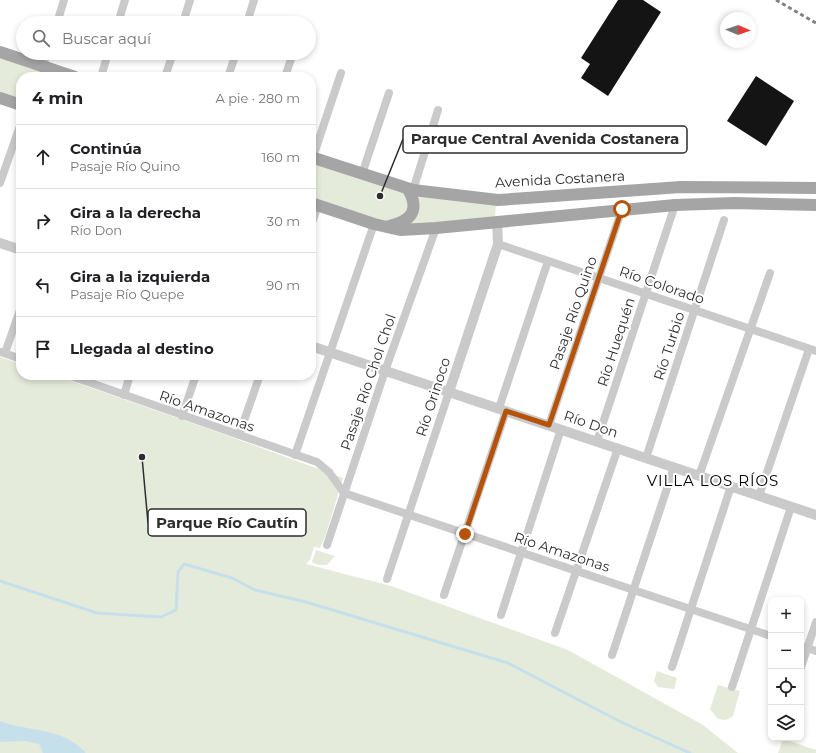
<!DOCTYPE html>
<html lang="es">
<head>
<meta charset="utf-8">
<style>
  :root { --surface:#fff; --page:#f2f2f2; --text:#202124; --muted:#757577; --line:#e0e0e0 }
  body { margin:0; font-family:Montserrat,sans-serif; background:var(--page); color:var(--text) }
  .controls { position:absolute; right:12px; bottom:12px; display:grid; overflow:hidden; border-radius:8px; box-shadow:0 2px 6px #0003 }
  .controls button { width:36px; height:36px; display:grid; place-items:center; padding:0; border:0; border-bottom:1px solid var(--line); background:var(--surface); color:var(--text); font:20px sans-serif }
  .compass { position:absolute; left:720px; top:12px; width:36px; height:36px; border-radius:50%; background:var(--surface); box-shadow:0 2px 6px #0003; rotate:92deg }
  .stop { position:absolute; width:12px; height:12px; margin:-9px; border:3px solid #b45309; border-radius:50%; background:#fff }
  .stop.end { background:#b45309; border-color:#fff; box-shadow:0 1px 4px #0008 }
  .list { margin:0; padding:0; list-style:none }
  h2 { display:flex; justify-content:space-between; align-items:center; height:52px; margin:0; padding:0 16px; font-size:17px }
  h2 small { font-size:13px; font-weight:400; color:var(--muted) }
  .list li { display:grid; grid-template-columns:26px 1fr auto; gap:12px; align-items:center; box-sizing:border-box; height:64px; padding:0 16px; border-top:1px solid var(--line) }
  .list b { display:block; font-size:15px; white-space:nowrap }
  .list p { margin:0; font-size:13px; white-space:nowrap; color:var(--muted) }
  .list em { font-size:13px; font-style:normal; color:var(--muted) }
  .icon { flex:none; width:22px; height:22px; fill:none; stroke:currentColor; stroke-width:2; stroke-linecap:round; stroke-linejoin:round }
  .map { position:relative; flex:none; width:816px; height:753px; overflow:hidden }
  .search { position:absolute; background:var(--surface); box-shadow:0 2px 6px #0003; left:16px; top:16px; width:300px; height:44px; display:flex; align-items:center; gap:10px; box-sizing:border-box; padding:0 14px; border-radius:22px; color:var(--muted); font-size:15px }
  .panel { position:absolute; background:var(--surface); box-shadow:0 2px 6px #0003; left:16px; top:72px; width:300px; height:308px; border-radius:16px }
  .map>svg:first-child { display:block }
  .green { fill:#e5ebda }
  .water { fill:#c6e0eb }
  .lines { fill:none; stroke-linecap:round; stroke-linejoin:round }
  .stream { stroke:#c6e0eb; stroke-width:3 }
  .building { fill:#141414 }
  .minor { stroke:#cacaca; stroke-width:8 }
  .tertiary { stroke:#cacaca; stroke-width:10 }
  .primary { stroke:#a5a5a5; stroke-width:12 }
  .rail { stroke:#828282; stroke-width:3; stroke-dasharray:4 3; stroke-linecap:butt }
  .route { stroke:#b45309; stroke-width:5 }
  .labels { text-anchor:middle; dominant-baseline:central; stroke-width:4; stroke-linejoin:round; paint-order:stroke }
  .street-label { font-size:14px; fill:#2d2d2d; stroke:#fff }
  .neighbourhood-label { font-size:15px; letter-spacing:1px; fill:#000; stroke:#fff }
  .leader { fill:none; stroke:#2d2d2d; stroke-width:1.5 }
  .callout-dot { fill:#2d2d2d; stroke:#fff; stroke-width:1.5 }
  .callout { fill:#fff; stroke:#2d2d2d; stroke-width:1.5 }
  .callout-label { font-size:15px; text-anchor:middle; font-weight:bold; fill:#2d2d2d }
</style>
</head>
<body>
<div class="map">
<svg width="816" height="753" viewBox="0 0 816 753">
  <rect width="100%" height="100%" fill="#fff"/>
  <g class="green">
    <polygon points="0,55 65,77 21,77 21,103 0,96"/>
    <polygon points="311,159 413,192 496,201 495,220 400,228 311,200"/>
    <polygon points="0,357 21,364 21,375 54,375 226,435 343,478 326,534 320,548 314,547 310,560 306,564 391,586 568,650 703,725 738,753 0,753"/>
    <polygon points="316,550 335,556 327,565 318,565 312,562"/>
    <polygon points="657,671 677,678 674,689 658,687 654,681"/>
    <polygon points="718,685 740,691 733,716 726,720 718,719 710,709"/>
    <polygon points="783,739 816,750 816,753 778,753"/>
  </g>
  <path class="water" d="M 0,721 C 32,733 61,726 86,753 L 43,753 L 39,744 L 25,741 L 0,742 Z"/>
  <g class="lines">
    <polyline class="stream" points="0,581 97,613 161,617 176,610 178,572 184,564 232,578 255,590 306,602 508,663 621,722 690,753"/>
  </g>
  <g class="building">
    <polygon points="618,0 643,0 661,12 608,96 581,78 590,64 581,58"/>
    <polygon points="756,76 794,101 766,146 727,121"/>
  </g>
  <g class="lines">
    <g class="minor">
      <polyline points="57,23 64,0"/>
      <polyline points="118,23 125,0"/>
      <polyline points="183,23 190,0"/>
      <polyline points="247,23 254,0"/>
      <polyline points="43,66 47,53"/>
      <polyline points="101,77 108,53"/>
      <polyline points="165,77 173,53"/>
      <polyline points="228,77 236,53"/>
      <polyline points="285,77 293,53"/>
      <polyline points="313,157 341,73"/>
      <polyline points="362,174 389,93"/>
      <polyline points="0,183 21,123"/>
      <polyline points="413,190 438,110"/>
      <polyline points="311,226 318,205"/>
      <polyline points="498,244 816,351"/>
      <polyline points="1,352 21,359"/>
      <polyline points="5,353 21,307"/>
      <polyline points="68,375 317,462 329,472 344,493 771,636"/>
      <polyline points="124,395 130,375"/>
      <polyline points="499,408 548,261"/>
      <polyline points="182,416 196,375"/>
      <polyline points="549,425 622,209"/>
      <polyline points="239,435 260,375"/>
      <polyline points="597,441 675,205"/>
      <polyline points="295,455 374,224"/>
      <polyline points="646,458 724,220"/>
      <polyline points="699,476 770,273"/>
      <polyline points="759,496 809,349"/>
      <polyline points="327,545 385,371 436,228"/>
      <polyline points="387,579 449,392"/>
      <polyline points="444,595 506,411"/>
      <polyline points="501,615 561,429"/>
      <polyline points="555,633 618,448"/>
      <polyline points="801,646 816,651"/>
      <polyline points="612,655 674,467"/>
      <polyline points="672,667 731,486"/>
      <polyline points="801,667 816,622"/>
      <polyline points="732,687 791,507"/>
    </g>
    <g class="tertiary">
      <polyline points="0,243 21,250"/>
      <polyline points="311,346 816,515"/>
      <polyline points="449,392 498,244 497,222"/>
    </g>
    <g class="primary">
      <polyline points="0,52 75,77"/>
      <polyline points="0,98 21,105"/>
      <polyline points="311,157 413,190 498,200 681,187 816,188"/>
      <polyline points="311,203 374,224 400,230 436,228 675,205 734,203 816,205"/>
      <path d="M 389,226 C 412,221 420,210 408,189"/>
    </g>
    <polyline class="rail" points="776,0 816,23"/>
  </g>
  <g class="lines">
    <polyline class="route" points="465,534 506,411 549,425 622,209"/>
  </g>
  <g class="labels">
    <g class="street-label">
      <text transform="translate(560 179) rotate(-3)">Avenida Costanera</text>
      <text transform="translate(662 285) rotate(19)">Río Colorado</text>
      <text transform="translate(573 313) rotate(-71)">Pasaje Río Quino</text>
      <text transform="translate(616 342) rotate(-72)">Río Huequén</text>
      <text transform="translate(669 346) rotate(-72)">Río Turbio</text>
      <text transform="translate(368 382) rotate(-71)">Pasaje Río Chol Chol</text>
      <text transform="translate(433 397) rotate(-72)">Río Orinoco</text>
      <text transform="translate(207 411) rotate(19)">Río Amazonas</text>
      <text transform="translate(591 424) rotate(19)">Río Don</text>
      <text transform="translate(562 552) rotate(18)">Río Amazonas</text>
    </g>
    <g class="neighbourhood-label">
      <text x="713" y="480">VILLA LOS RÍOS</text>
    </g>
  </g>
  <path class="leader" d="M380 196L403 139M142 457L148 523"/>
  <g class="callout-dot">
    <circle cx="380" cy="196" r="4"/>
    <circle cx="142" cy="457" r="4"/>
  </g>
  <g class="callout">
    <rect x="403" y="126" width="284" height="27" rx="4"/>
    <rect x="148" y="509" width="158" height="27" rx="4"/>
  </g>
  <g class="callout-label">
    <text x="545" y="144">Parque Central Avenida Costanera</text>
    <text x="227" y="528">Parque Río Cautín</text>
  </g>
</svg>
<div class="controls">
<button>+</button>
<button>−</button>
<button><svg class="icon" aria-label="locate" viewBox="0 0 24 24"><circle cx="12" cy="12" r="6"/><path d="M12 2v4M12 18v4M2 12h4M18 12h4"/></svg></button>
<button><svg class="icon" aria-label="layers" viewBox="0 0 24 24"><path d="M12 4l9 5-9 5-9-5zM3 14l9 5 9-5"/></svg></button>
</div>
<svg class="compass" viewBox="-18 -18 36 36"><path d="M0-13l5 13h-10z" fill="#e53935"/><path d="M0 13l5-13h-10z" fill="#757577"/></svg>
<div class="stop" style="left:622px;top:209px"></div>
<div class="stop end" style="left:465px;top:534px"></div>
<div class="search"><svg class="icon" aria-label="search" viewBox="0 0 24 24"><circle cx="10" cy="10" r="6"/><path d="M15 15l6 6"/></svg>Buscar aquí</div>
<section class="panel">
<h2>4 min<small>A pie · 280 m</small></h2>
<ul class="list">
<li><svg class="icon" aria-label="ahead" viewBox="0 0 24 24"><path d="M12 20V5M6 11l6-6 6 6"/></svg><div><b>Continúa</b><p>Pasaje Río Quino</p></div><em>160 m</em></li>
<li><svg class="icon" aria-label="right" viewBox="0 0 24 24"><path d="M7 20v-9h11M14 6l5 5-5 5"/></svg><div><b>Gira a la derecha</b><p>Río Don</p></div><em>30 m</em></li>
<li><svg class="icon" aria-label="left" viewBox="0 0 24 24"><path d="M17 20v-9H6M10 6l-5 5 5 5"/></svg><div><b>Gira a la izquierda</b><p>Pasaje Río Quepe</p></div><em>90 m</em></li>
<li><svg class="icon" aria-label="arrive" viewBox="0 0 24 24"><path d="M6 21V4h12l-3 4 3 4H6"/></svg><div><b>Llegada al destino</b></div></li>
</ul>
</section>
</div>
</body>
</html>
